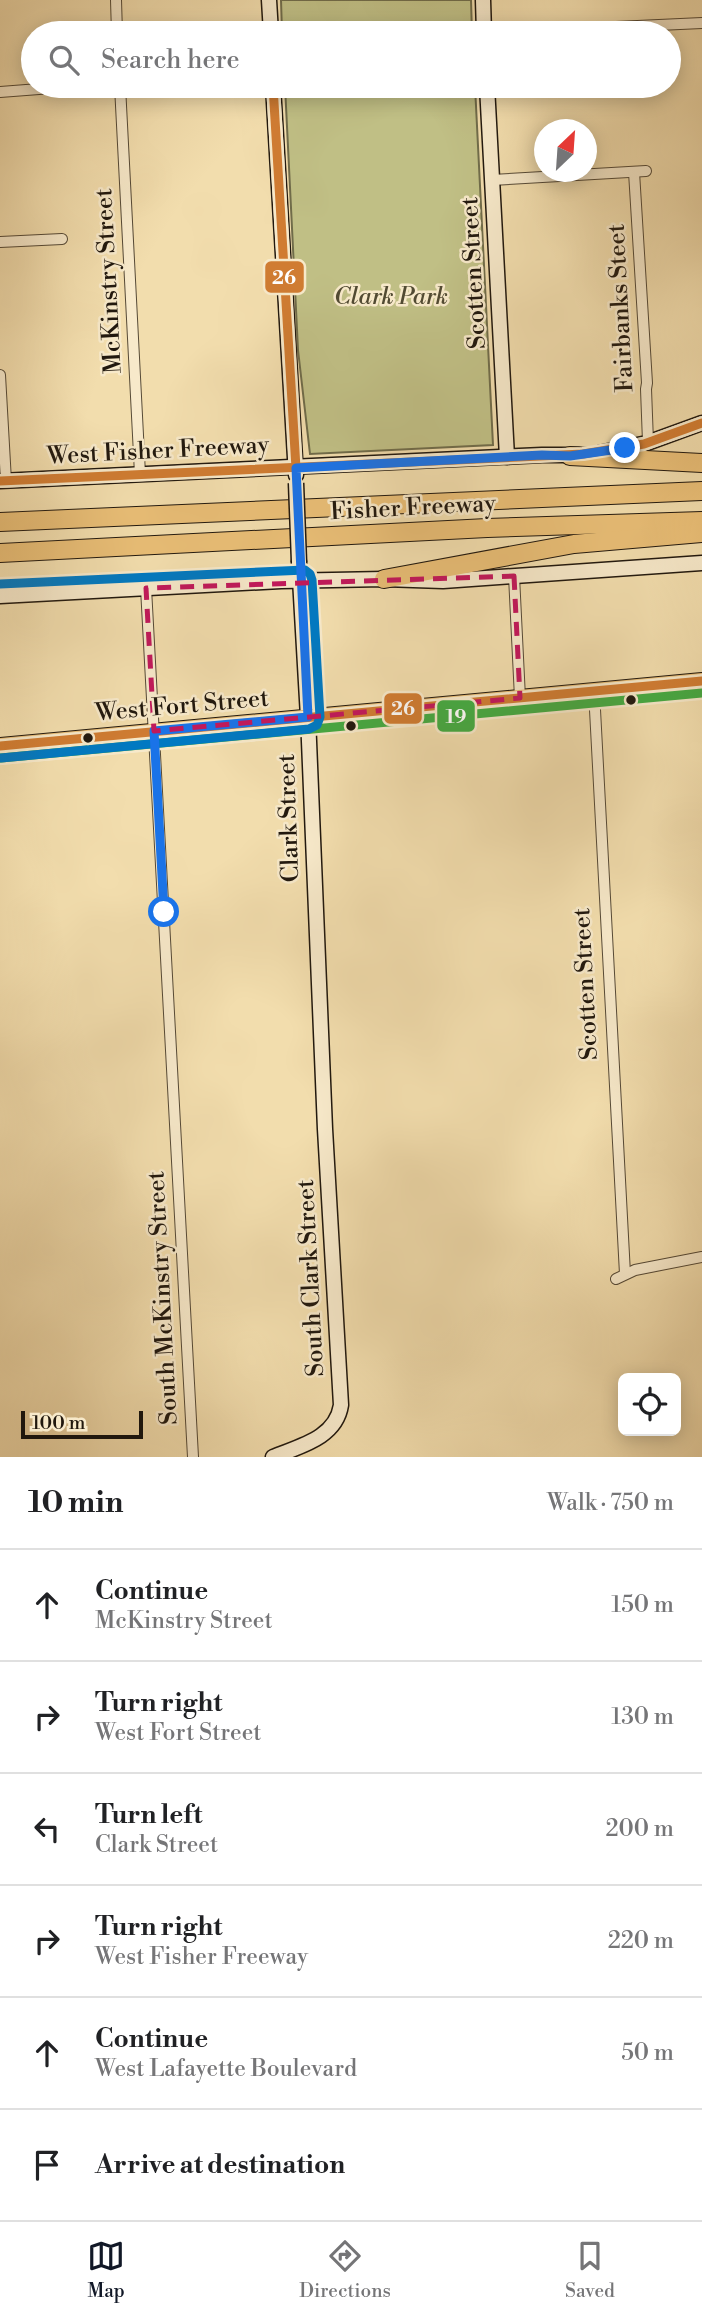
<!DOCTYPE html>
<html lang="en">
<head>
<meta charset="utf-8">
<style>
  :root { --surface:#fff; --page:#f6f6f6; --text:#202124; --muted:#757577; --line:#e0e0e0; --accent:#111827 }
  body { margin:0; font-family:"Libre Bodoni",serif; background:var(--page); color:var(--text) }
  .controls { position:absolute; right:21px; bottom:21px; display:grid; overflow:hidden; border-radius:10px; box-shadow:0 4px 18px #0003 }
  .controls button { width:63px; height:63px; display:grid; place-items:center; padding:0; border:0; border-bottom:2px solid var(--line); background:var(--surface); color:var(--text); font:35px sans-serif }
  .compass { position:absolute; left:534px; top:119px; width:63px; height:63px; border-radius:50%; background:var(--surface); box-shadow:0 4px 18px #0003; rotate:25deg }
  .scale { position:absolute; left:21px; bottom:18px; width:122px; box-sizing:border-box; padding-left:7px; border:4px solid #21180e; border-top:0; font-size:19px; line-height:24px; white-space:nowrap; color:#21180e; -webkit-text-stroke:5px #f7e9ca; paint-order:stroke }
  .stop { position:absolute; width:21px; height:21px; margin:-16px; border:5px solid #1a73e8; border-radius:50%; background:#fff }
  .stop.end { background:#1a73e8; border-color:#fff; box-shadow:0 2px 7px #0008 }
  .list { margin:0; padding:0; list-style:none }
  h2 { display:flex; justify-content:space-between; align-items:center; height:91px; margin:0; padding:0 28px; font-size:30px }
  h2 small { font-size:23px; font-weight:400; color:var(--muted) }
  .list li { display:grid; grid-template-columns:46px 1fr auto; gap:21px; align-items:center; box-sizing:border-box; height:112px; padding:0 28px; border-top:2px solid var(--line) }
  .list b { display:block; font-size:26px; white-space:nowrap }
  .list p { margin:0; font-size:23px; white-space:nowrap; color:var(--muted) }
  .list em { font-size:23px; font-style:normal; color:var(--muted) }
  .icon { flex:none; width:38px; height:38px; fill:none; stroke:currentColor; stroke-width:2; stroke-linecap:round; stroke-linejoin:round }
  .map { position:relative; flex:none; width:702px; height:1457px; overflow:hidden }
  .search { position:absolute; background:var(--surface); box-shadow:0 4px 18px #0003; left:21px; right:21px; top:21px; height:77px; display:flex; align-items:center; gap:18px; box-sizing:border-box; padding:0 24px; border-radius:38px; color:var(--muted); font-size:26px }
  .sheet { height:763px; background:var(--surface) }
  nav { display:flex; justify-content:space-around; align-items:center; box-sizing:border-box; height:98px; border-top:2px solid var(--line); background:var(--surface); font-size:19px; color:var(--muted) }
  nav a { display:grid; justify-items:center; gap:4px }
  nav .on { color:var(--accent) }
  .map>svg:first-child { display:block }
  .park { fill:#c0bf85; stroke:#706c4a; stroke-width:2 }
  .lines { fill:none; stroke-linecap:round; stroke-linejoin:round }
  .street-casing { stroke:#554936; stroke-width:12 }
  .secondary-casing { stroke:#21180e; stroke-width:17 }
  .primary-casing { stroke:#21180e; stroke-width:18 }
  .highway-casing { stroke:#21180e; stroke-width:20 }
  .street { stroke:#f7e9ca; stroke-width:10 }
  .secondary { stroke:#f7e9ca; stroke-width:14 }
  .primary { stroke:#e9be76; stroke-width:16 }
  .highway { stroke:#e9be76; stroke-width:18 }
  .secondary-bridge-casing { stroke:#21180e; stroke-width:17; stroke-linecap:butt }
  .secondary-bridge { stroke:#f7e9ca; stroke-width:14 }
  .bus-1-casing { stroke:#f7e9ca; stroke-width:14 }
  .bus-2-casing { stroke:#f7e9ca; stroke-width:14 }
  .bus-3-casing { stroke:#f7e9ca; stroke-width:14 }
  .bus-1 { stroke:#d07c32; stroke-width:9 }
  .bus-2 { stroke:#44aa42; stroke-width:9 }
  .bus-3 { stroke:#0079c2; stroke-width:9 }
  .route { stroke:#1a73e8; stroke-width:9 }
  .marked { fill:none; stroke:#c2185b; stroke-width:5; stroke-dasharray:14 9; stroke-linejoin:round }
  .bus-dot { fill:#21180e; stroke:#f7e9ca; stroke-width:2.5 }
  .labels { text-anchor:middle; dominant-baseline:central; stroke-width:5; stroke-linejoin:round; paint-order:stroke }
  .street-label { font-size:24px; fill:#21180e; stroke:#f7e9ca }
  .park-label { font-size:24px; font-style:italic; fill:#514a32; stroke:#f7e9ca }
  .line-badge { stroke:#f7e9ca; stroke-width:2.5 }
  .badge-label { font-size:19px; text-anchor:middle; font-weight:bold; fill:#fff }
</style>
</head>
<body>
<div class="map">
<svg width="702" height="1457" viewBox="0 0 702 1457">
  <rect width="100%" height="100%" fill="#f2ddad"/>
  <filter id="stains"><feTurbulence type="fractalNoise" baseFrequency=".00286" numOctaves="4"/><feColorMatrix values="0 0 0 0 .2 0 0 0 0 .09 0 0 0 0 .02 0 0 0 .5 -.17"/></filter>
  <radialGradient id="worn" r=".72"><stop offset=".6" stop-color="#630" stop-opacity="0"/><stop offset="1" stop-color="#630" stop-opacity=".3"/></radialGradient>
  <g class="park">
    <polygon points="281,0 471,0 472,33 282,33"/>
    <polygon points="285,86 475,86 493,445 310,454 298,350"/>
  </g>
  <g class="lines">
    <defs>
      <g id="street">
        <polyline points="116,0 117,33"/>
        <polyline points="487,33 702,23"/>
        <polyline points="120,86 140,474"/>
        <polyline points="0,92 78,86"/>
        <polyline points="634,172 647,383 646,389 648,442"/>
        <polyline points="492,180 646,171"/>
        <polyline points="0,242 62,239"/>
        <polyline points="0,375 6,481"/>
        <polyline points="514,576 520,698"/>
        <polyline points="146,588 193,1457"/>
        <polyline points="594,691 625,1274"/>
        <polyline points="616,1279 635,1270 702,1257"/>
      </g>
      <g id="secondary">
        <polyline points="269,0 271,33"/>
        <polyline points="483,0 484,33"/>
        <polyline points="273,86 296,475"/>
        <polyline points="487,86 507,457"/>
        <polyline points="599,453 647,443 702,423"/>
        <polyline points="0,481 542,455 579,455"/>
        <polyline points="0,596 281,581 384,579 443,581 702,563"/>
        <path d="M 273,1457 C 300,1446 336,1438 341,1405 L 325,1129 L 308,717 L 299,562"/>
      </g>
      <polyline id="primary" points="0,746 702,681"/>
      <g id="highway">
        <polyline points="570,456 702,463"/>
        <polyline points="0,522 702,491"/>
        <polyline points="0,553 487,528 702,521"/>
        <polyline points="384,579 574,544 702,533"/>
      </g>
    </defs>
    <use href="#street" class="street-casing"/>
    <use href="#secondary" class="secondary-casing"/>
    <use href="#primary" class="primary-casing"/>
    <use href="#highway" class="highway-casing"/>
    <use href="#street" class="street"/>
    <use href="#secondary" class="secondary"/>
    <use href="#primary" class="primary"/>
    <use href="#highway" class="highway"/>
    <defs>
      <polyline id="secondary-bridge" points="296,483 299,562"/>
    </defs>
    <use href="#secondary-bridge" class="secondary-bridge-casing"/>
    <use href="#secondary-bridge" class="secondary-bridge"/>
    <defs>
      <g id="bus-1">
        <polyline points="273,86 296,468"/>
        <polyline points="0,481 583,454 644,444 702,423"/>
        <polyline points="0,746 702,681"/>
      </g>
      <polyline id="bus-2" points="1,758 702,693"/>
      <polyline id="bus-3" points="0,584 305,570 310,574 312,580 320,717 317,725 309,729 1,758"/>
    </defs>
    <use href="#bus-1" class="bus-1-casing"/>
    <use href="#bus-2" class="bus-2-casing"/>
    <use href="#bus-3" class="bus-3-casing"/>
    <use href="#bus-1" class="bus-1"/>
    <use href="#bus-2" class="bus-2"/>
    <use href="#bus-3" class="bus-3"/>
  </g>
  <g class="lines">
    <polyline class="route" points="164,912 154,731 308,717 296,468 542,455 570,456 625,448"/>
  </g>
  <path class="marked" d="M 514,576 L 520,698 L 154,731 L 146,588 Z"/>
  <g class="bus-dot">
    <circle cx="631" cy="700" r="6"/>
    <circle cx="351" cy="726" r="6"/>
    <circle cx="88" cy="738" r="6"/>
  </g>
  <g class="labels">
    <g class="street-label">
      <text transform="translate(474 273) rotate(-93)">Scotten Street</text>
      <text transform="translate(109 281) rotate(-93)">McKinstry Street</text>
      <text transform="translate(621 308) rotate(-93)">Fairbanks Steet</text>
      <text transform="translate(158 451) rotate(-3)">West Fisher Freeway</text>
      <text transform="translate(413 508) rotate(-3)">Fisher Freeway</text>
      <text transform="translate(182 706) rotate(-5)">West Fort Street</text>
      <text transform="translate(289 818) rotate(-92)">Clark Street</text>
      <text transform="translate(586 984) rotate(-93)">Scotten Street</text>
      <text transform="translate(311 1278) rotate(-93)">South Clark Street</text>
      <text transform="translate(163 1298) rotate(-93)">South McKinstry Street</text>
    </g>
    <g class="park-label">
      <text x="391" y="297">Clark Park</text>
    </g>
  </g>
  <g class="line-badge">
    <rect x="264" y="260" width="41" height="34" rx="7" fill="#d07c32"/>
    <rect x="383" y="692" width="40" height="33" rx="7" fill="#d07c32"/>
    <rect x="436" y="699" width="40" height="34" rx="7" fill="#44aa42"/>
  </g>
  <g class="badge-label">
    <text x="284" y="284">26</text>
    <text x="403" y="715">26</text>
    <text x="456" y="723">19</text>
  </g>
  <rect width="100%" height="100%" filter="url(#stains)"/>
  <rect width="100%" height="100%" fill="url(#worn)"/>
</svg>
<div class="controls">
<button><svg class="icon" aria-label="locate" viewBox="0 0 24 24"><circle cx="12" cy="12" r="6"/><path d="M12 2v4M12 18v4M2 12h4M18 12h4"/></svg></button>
</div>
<svg class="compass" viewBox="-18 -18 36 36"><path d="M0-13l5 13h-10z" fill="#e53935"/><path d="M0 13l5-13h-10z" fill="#757577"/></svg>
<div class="scale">100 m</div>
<div class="stop" style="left:164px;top:912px"></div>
<div class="stop end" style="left:625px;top:448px"></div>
<div class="search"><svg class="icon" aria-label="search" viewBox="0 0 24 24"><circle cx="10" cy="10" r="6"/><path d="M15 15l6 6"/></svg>Search here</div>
</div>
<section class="sheet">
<h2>10 min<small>Walk · 750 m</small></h2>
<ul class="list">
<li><svg class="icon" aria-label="ahead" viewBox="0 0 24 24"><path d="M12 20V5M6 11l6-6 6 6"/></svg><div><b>Continue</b><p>McKinstry Street</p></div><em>150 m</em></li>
<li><svg class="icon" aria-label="right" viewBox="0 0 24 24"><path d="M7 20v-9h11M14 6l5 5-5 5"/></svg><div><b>Turn right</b><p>West Fort Street</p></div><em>130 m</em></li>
<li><svg class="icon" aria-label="left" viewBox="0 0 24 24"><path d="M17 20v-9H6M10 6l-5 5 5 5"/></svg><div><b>Turn left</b><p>Clark Street</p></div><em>200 m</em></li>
<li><svg class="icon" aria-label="right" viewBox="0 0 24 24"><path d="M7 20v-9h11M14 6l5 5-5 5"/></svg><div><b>Turn right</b><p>West Fisher Freeway</p></div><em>220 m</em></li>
<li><svg class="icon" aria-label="ahead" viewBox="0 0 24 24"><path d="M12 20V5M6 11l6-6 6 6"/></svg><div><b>Continue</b><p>West Lafayette Boulevard</p></div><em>50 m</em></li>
<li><svg class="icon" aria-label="arrive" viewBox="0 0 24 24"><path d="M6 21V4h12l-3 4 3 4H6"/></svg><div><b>Arrive at destination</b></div></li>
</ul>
</section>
<nav>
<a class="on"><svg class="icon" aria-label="map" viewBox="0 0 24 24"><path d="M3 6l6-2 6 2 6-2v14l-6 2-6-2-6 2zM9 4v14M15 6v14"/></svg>Map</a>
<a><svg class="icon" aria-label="directions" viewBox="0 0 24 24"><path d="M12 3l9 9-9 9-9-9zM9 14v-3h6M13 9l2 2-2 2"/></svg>Directions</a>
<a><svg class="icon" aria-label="saved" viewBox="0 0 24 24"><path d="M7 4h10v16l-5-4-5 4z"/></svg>Saved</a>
</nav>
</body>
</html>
